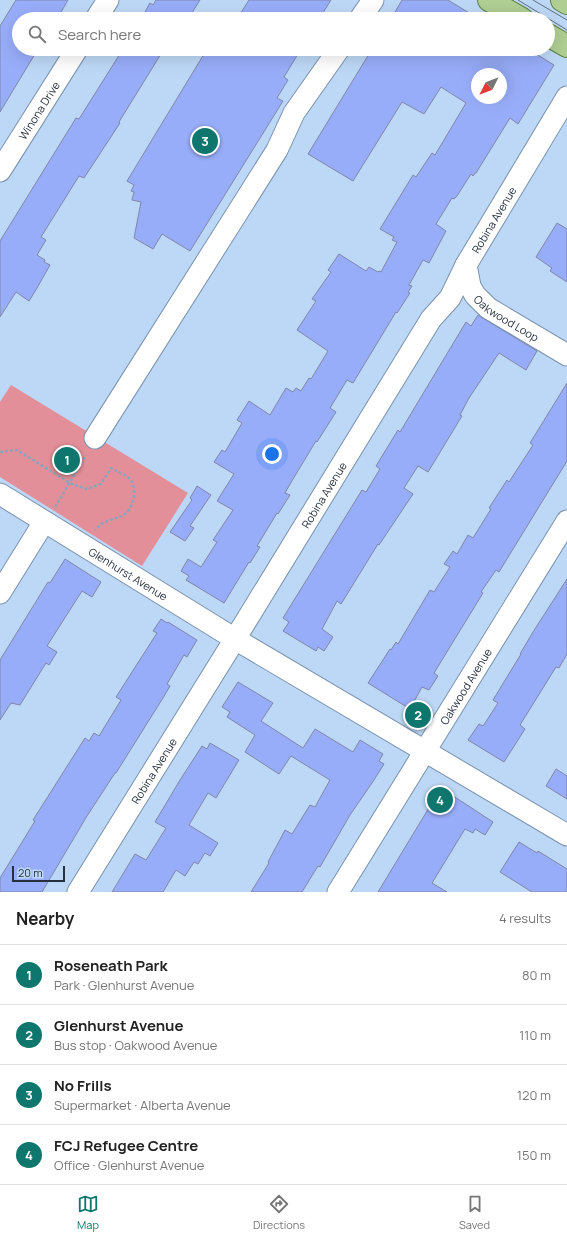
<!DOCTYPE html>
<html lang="en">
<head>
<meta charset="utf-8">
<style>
  :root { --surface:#fff; --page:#f2f2f2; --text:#222; --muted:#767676; --line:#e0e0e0; --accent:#0f766e }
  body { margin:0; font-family:Manrope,sans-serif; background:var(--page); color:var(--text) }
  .compass { position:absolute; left:471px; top:68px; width:36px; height:36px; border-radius:50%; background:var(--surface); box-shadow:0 4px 16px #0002; rotate:228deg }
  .scale { position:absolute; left:12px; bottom:10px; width:53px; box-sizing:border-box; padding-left:4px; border:2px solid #26303c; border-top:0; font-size:11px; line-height:14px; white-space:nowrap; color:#26303c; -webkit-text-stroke:3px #bdd8f6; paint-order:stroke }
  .you { position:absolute; left:272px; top:454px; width:14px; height:14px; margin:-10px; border:3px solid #fff; border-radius:50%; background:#1a73e8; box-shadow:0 0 0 6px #1a73e833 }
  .badge { display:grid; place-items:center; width:26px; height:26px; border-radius:50%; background:var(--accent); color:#fff; font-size:13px; font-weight:700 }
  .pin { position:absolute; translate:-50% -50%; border:2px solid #fff; box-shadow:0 1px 4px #0006 }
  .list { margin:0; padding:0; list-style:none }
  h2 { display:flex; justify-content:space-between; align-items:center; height:52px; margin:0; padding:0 16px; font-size:17px }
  h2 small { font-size:13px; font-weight:400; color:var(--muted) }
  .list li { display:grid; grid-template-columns:26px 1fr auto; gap:12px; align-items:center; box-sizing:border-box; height:60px; padding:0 16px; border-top:1px solid var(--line) }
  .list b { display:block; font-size:15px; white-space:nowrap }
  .list p { margin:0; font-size:13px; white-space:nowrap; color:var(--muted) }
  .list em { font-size:13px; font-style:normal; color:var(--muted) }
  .icon { flex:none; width:22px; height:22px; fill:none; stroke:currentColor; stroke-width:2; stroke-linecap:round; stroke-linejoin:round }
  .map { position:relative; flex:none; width:567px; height:892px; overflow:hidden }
  .search { position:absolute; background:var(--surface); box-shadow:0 4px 16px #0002; left:12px; right:12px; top:12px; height:44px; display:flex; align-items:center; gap:10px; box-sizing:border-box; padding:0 14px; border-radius:22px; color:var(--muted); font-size:15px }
  .sheet { height:292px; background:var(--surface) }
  nav { display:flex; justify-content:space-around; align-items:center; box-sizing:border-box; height:56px; border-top:1px solid var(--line); background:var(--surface); font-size:11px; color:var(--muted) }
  nav a { display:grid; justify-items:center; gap:2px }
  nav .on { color:var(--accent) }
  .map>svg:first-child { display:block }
  .green { fill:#e38f99 }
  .building { fill:#98adf9; stroke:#7d87a8; fill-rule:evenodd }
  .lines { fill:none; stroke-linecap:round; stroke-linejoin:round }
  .minor-casing { stroke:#7992ae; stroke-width:23 }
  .major-casing { stroke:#5d8144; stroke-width:24 }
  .path { stroke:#8da3bb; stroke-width:2.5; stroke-dasharray:3 2; stroke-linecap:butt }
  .minor { stroke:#fff; stroke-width:21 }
  .major { stroke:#afce92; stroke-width:22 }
  .tram { stroke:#5f6f82; stroke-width:1 }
  .labels { text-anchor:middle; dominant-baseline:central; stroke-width:3; stroke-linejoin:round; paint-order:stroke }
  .street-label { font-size:11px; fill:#26303c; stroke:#bdd8f6 }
</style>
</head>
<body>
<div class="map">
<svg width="567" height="892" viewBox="0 0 567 892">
  <rect width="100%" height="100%" fill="#bdd8f6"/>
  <polygon class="green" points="11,385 188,493 142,566 0,477 0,402"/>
  <g class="building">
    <polygon points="16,0 68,0 57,19 19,19 19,49 38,49 0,112 0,26"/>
    <polygon points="156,0 200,0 188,19 141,19 150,3 153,5"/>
    <polygon points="249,0 331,0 319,19 237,19"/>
    <polygon points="402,0 448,0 479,19 391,19"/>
    <polygon points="123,49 164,49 119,122 120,123 84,178 79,176 41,237 46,240 37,255 45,260 44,262 50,265 37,288 29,301 16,292 0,317 0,241 76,118 79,119"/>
    <polygon points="207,49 301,49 284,77 288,80 277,98 283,101 190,251 162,234 153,249 134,238 141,202 132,200 134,192 131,191 134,185 127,181"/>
    <path d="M 372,49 L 528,49 L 554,65 L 518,124 L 510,118 L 476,173 L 475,173 L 473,176 L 471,174 L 457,196 L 454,199 L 452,198 L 436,224 L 446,231 L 429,263 L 423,260 L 409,285 L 412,286 L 408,292 L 410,293 L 397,313 L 396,312 L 353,383 L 347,380 L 330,408 L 336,412 L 317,442 L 316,441 L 293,479 L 285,493 L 290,495 L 278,514 L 277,513 L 257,546 L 260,547 L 250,563 L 249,562 L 224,603 L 186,580 L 189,576 L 181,571 L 188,559 L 201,567 L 217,542 L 213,540 L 233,510 L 217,501 L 234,474 L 214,462 L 222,450 L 225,452 L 242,423 L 237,420 L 249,401 L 270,415 L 286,388 L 293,392 L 296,388 L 301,391 L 309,378 L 311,379 L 328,351 L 297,330 L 316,301 L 312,299 L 331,272 L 328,270 L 339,254 L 366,271 L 369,267 L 378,272 L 379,271 L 381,272 L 397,242 L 392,240 L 394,237 L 380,229 L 413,175 L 416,177 L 432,153 L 435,155 L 466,103 L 441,87 L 424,114 L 402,102 L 353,181 L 308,154 ZM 477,74 L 501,74 L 501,98 L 477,98 Z"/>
    <polygon points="557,223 567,229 567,282 550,271 552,268 536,257"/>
    <polygon points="478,315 537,351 526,370 499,353 469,398 460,415 462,416 428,472 418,466 404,488 413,494 379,545 378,544 341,604 337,601 322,629 333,637 324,651 318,647 316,651 283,631 289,622 283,618 362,490 366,492 380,469 376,466 398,430 400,432 466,322 471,326"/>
    <polygon points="567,383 567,461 499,572 496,570 481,592 483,593 434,673 438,676 429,690 422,687 410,709 368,683 390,649 391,650 396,642 398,644 430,590 434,592 450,567 444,564 453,551 457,554 468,535 473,538 491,509 489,508 507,480 509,482 533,445 530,443"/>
    <polygon points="197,486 211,495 190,526 194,528 185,541 170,532 192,500 190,498"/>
    <polygon points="65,559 101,582 92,597 82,591 47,646 57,652 49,665 46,663 20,705 11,703 0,720 0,660 48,582 50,583"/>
    <polygon points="567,579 567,654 559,668 556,667 520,725 525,729 504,762 468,740 479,724 483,726 498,703 493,700 521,654 520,654 533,632"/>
    <polygon points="161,619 167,623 168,622 197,640 187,657 184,655 167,684 170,686 163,698 116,773 115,773 87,816 42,892 0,892 0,878 35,821 33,820 85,738 89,741 94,733 99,736 121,700 116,697 157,633 153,631"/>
    <polygon points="238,682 273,703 261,721 303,748 315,729 353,752 360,740 383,754 379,761 384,764 374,780 350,815 320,867 318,866 302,892 251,892 269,863 268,862 285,830 292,834 310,805 315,807 330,780 291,756 279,774 245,752 255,735 227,717 230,712 222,707"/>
    <polygon points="210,743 239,760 216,798 208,793 189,825 218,843 210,856 205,853 198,864 194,862 185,876 176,870 163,892 112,892 135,854 146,860 166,828 155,822 180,780 202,746 207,749"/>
    <polygon points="556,769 567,776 567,799 546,786"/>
    <polygon points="441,788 493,822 485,835 475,829 473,833 465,829 432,883 447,892 378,892"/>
    <polygon points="519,842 537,853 538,851 567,869 567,892 532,892 500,872"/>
  </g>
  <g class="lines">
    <defs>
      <g id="minor">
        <polyline points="96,19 108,0"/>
        <polyline points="360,19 373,0"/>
        <path id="s1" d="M 0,171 L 77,49"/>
        <path id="s2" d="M 466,265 L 470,286 L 475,295 L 488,308 L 567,355"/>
        <polyline points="95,438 277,150 294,113 339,49"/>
        <path id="s3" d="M 0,494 L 235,639 L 567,835"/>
        <polyline points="0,593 44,522"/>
        <path id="s4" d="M 78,892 L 235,639 L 431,319 L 450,298 L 466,265 L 567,97"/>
        <path id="s5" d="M 338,892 L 567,521"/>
      </g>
      <g id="major">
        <polyline points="489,0 522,19"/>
        <polyline points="562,0 567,3"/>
        <polyline points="548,35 567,46"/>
      </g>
    </defs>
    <use href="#minor" class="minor-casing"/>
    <use href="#major" class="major-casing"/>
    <g class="path">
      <path d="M 0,452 L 17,450 L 70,483 L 86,489 L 101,484 L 111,468 C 124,475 135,477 134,494 C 130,526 110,512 95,530"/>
      <polyline points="55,507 86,455"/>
    </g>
    <use href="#minor" class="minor"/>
    <use href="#major" class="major"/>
    <g class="tram">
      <polyline points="518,0 567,30"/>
      <polyline points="533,0 567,20"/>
    </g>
  </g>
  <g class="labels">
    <g class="street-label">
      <text stroke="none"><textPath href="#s1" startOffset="72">Winona Drive</textPath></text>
      <text stroke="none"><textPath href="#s4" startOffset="791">Robina Avenue</textPath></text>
      <text stroke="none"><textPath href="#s2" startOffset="71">Oakwood Loop</textPath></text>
      <text stroke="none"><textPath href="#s4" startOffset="467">Robina Avenue</textPath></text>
      <text stroke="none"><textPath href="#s3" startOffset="151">Glenhurst Avenue</textPath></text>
      <text stroke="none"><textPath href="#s5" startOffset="242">Oakwood Avenue</textPath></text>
      <text stroke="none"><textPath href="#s4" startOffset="143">Robina Avenue</textPath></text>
    </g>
  </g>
</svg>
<svg class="compass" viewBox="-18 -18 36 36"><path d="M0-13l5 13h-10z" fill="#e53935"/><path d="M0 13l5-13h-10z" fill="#767676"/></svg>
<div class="scale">20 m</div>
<div class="you"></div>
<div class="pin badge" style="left:67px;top:460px">1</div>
<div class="pin badge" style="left:418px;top:715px">2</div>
<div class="pin badge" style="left:205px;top:141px">3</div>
<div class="pin badge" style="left:440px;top:800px">4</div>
<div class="search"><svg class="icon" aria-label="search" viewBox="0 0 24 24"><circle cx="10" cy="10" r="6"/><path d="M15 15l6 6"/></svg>Search here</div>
</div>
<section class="sheet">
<h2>Nearby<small>4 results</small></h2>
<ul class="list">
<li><span class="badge">1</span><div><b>Roseneath Park</b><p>Park · Glenhurst Avenue</p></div><em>80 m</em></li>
<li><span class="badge">2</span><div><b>Glenhurst Avenue</b><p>Bus stop · Oakwood Avenue</p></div><em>110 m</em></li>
<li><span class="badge">3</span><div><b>No Frills</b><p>Supermarket · Alberta Avenue</p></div><em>120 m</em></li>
<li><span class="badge">4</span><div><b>FCJ Refugee Centre</b><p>Office · Glenhurst Avenue</p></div><em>150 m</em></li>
</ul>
</section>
<nav>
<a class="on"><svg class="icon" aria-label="map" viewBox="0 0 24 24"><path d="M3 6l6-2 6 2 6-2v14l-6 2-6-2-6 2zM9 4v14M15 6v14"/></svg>Map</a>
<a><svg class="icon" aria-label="directions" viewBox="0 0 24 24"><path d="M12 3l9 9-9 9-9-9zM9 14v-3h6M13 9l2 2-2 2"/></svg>Directions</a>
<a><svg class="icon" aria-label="saved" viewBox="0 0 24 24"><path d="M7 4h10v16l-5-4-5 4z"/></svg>Saved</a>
</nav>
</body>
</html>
